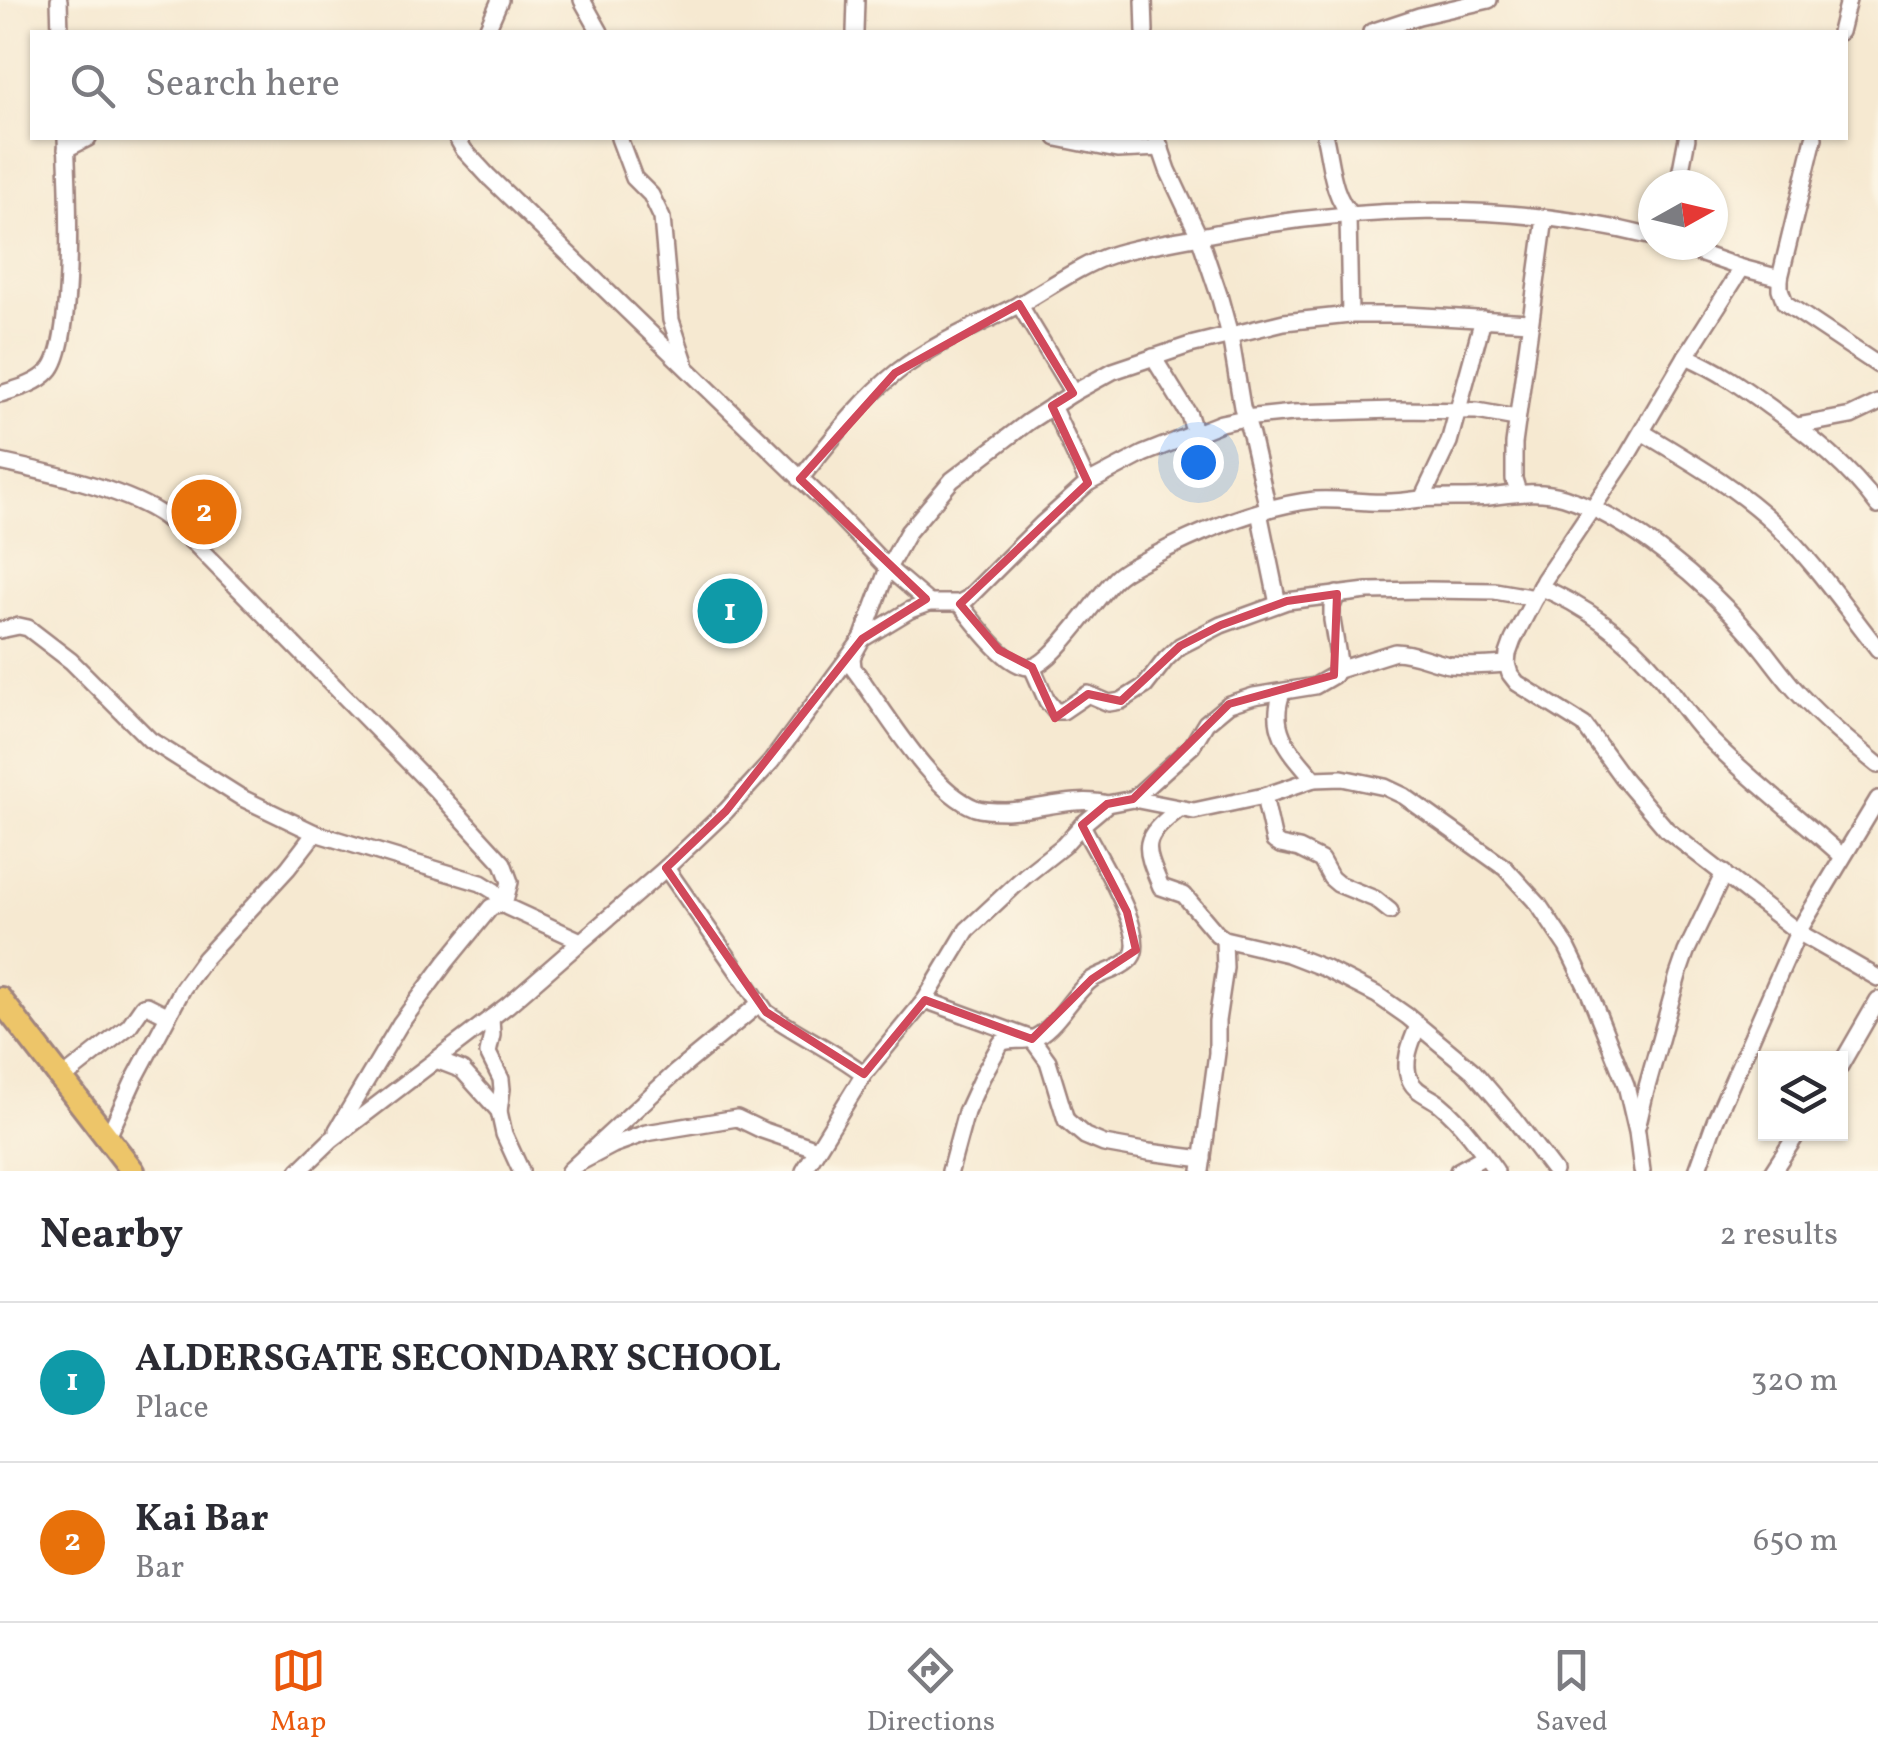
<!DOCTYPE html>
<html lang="en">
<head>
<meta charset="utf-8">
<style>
  :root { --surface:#fff; --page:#f2f2f3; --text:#2b2b33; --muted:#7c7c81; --line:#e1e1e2; --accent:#ea580c }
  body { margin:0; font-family:Vollkorn,serif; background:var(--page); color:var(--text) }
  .controls { position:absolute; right:30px; bottom:30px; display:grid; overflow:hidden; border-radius:0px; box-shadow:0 2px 8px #0004 }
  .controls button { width:90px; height:90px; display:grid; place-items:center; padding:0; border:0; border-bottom:2px solid var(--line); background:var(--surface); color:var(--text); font:50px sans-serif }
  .compass { position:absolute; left:1638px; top:170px; width:90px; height:90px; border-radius:50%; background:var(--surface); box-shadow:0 2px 8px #0004; rotate:82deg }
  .you { position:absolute; left:1198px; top:462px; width:35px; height:35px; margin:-25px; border:8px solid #fff; border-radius:50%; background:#1a73e8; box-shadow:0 0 0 15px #1a73e833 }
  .badge { display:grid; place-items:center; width:65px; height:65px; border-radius:50%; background:var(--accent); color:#fff; font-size:32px; font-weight:700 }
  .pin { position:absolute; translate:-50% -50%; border:5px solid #fff; box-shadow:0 2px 10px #0006 }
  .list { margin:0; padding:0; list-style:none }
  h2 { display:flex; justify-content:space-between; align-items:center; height:130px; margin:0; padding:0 40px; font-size:42px }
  h2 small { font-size:32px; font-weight:400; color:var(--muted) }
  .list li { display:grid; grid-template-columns:65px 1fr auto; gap:30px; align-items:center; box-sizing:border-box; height:160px; padding:0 40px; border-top:2px solid var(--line) }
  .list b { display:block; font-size:38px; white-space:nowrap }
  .list p { margin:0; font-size:32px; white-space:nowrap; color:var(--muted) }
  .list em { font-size:32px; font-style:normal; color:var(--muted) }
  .icon { flex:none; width:55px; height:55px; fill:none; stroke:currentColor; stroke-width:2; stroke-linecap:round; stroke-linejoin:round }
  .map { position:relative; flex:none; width:1878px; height:1171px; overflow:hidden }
  .search { position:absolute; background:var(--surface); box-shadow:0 2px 8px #0004; left:30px; right:30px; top:30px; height:110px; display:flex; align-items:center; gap:25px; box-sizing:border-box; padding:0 35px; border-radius:0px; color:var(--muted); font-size:38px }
  .sheet { height:450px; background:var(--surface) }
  nav { display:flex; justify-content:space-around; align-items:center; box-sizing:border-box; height:140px; border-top:2px solid var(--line); background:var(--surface); font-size:28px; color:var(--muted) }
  nav a { display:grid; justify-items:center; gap:5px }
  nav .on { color:var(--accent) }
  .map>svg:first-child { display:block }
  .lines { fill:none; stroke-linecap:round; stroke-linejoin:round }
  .minor-casing { stroke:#a0847e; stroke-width:20 }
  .highway-casing { stroke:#a0847e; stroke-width:28 }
  .minor { stroke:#fff; stroke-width:15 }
  .highway { stroke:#edc569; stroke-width:22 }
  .marked { fill:none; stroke:#d1495b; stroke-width:8; stroke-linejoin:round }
</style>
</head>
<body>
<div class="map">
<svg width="1878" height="1171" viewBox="0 0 1878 1171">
  <rect width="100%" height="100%" fill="#fcf5e5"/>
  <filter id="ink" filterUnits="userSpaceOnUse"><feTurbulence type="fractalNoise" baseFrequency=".01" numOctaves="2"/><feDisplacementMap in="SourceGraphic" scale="20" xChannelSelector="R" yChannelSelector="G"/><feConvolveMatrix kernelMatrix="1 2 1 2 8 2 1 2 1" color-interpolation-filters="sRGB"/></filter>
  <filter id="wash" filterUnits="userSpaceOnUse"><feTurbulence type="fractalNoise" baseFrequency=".0048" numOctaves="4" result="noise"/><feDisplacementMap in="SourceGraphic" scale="40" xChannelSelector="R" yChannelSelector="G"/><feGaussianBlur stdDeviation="2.25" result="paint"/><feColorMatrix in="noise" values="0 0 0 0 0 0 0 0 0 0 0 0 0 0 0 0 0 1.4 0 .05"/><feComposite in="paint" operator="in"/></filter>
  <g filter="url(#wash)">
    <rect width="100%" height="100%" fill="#f6e9d1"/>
  </g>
  <g filter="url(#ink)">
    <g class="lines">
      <defs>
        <g id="minor">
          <polyline points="59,0 60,32"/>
          <polyline points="582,0 600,32"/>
          <polyline points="1144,0 1145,32"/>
          <polyline points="486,32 500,0"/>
          <polyline points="855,32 856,0"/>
          <polyline points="1371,32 1419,16 1489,0"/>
          <polyline points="1840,32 1848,0"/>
          <polyline points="457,138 464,150 489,177 826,503 888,568 929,603"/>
          <polyline points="619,138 634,178 651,195 662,218 671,320 685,362"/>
          <polyline points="1057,138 1117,150 1161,148"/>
          <polyline points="1157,138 1168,170 1199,236 1219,295 1230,335 1242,407 1251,435 1268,509"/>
          <path d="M 1325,138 C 1331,164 1332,196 1352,216"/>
          <polyline points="1814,138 1780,278 1780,289 1785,303 1878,365"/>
          <polyline points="66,149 88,138"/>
          <polyline points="1678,185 1687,138"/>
          <polyline points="1348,217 1350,315"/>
          <polyline points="1676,245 1742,268 1780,278"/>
          <polyline points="1742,268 1686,356 1626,458 1544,580 1513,640 1508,654 1507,664 1510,674 1517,683 1584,725 1622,777 1667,830 1798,932 1878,978"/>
          <polyline points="1019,304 1073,393"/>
          <path d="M 1686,356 C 1722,372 1742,387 1774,410 C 1813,438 1849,467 1878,506"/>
          <polyline points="1153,357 1189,415 1195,434"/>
          <path d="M 0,394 C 17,389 37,384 49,371 C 76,343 68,180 66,138"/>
          <polyline points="1052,406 1088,483"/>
          <polyline points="1797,426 1851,416 1878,403"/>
          <path d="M 1642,432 C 1688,460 1736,487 1775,524 C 1814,562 1845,607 1878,649"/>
          <path d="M 0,462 C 46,472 120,488 159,513 C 172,521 183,534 195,544 L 435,789 L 503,863 L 510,882 L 504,904 L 507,907 L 581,941"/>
          <path d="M 800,479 C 830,442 860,401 897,372 C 936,342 981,324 1024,302 C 1048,288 1085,263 1111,255 C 1140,246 1170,242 1200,236 C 1347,206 1506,200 1653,237"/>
          <polyline points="1518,492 1514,479 1514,444 1545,218"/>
          <polyline points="1422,499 1449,442 1483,319"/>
          <polyline points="1259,512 1278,604"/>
          <path d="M 1540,587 C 1584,605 1626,636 1657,673 C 1675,694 1690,719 1710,739 C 1751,781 1799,817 1842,856"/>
          <path d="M 959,603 C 973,620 1007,669 1031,667 C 1052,665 1096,598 1113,581 C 1123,570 1138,564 1151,557 C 1201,531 1259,506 1315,500 C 1340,498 1366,504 1391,502 C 1401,502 1411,500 1421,499 C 1444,497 1467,499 1489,497 C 1513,494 1540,489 1564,497 C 1631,518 1706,583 1751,635 C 1768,654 1782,676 1799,694 C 1823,720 1851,743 1878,765"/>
          <polyline points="0,630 19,626 28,628 71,661 150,740 242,798 315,833 481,883 494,891 504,904 491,907 446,962 400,1024 337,1130"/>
          <polyline points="1032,667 1047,701 1055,711 1063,711 1088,694 1109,703 1121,701 1145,686 1166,659 1180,646 1221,625 1287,601 1367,591 1428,590 1495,591 1535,598"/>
          <path d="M 1338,670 L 1395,652 C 1413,652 1432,662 1450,665 C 1469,667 1488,665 1507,664"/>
          <path d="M 1282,693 C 1268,730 1291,752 1314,779"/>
          <polyline points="1264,796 1274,841 1280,845 1299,849 1321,860 1331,878 1338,884 1375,899 1390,911"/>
          <polyline points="1133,799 1192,746 1206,723 1229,704 1254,696 1315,686 1334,675 1339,662 1332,620 1332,607 1337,594"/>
          <path d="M 1107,804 C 1075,796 1039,810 1006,811 C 997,811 984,811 975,808 C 929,790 883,707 853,668 L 852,657 L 862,639 L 888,568 L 908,532 L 952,480 L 1028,422 L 1073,393 L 1113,371 L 1190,345 L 1284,322 L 1350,315 L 1406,315 L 1530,322"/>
          <path d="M 1178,810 C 1141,839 1143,845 1161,887 L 1184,895 L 1217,934 L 1224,939 L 1288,954 L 1324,968 L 1377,995 L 1407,1016 L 1473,1071 L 1515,1120 L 1554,1171"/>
          <path d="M 666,868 L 766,1012 C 798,1035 833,1050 864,1074"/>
          <polyline points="925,1000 1032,1039 1048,1061 1066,1120 1085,1136 1104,1144 1149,1152 1203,1159"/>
          <polyline points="491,1018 492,1035 488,1053 501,1079 502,1089 499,1111 504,1134 521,1171"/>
          <path d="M 1418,1026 C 1411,1042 1402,1063 1410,1080 C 1415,1092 1430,1096 1440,1104 C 1462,1122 1480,1148 1496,1171"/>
          <polyline points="436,1060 462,1070 499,1111"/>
          <polyline points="1840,1066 1878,1000"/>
          <polyline points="62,1079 129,1026 143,1006 147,1005 167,1015"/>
          <polyline points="1638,1124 1645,1094 1678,975 1686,952 1724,873"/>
          <polyline points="107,1139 134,1080 183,988 205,958 288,868 315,833"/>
          <polyline points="577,1164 613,1145 646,1133 737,1118 762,1130 817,1149"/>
          <polyline points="299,1171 331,1140 508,1005 666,868 726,811 771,762 862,639 910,610 929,603 959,603 967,599 1042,524 1088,483 1143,454 1221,423 1245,418 1293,413 1395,410 1477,411 1516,418"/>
          <polyline points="569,1171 675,1073 759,1004"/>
          <polyline points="804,1171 864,1074 925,1000 967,930 1025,876 1063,846 1082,825 1107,804 1133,799 1194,811 1264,796 1314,779 1342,778 1385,787 1404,796 1505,868 1538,904 1567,947 1589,992 1626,1085 1637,1132 1642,1171"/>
          <path d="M 950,1171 L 966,1112 L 982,1077 L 1001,1043 C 1011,1038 1021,1042 1031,1039 C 1055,1031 1071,995 1091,980 C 1103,972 1122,969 1131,958 C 1150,935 1094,850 1082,825"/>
          <polyline points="1201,1171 1217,1053 1217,1021 1225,968 1224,939"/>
          <polyline points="1458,1171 1485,1156"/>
          <polyline points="1697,1171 1715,1121 1798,932 1878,799"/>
          <polyline points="1773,1171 1797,1134"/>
        </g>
        <polyline id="highway" points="0,999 133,1171"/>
      </defs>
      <use href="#minor" class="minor-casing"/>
      <use href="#highway" class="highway-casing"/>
      <use href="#minor" class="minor"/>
      <use href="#highway" class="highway"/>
    </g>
  </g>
  <path class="marked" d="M 1019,304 L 1073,393 L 1052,406 L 1088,483 L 960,604 L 999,650 L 1032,667 L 1055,718 L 1088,694 L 1121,701 L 1180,646 L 1221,625 L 1287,601 L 1337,594 L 1334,675 L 1229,704 L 1133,799 L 1107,804 L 1082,825 L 1127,912 L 1136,950 L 1092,979 L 1032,1039 L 925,1000 L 864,1074 L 766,1012 L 666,868 L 726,811 L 862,639 L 926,599 L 800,479 L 895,373 Z"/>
</svg>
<div class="controls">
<button><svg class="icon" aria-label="layers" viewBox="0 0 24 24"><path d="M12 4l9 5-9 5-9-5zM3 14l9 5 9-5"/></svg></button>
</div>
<svg class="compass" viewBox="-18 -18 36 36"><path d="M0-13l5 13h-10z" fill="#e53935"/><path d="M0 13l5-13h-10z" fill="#7c7c81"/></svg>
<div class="you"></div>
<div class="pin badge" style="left:730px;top:611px;background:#0f9aa8">1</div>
<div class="pin badge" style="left:204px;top:512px;background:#e8710a">2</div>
<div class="search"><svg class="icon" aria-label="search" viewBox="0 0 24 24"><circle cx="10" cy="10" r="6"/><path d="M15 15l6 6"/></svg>Search here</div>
</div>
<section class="sheet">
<h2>Nearby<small>2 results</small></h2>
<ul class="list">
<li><span class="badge" style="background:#0f9aa8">1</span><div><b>ALDERSGATE SECONDARY SCHOOL</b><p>Place</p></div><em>320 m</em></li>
<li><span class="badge" style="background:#e8710a">2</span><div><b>Kai Bar</b><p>Bar</p></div><em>650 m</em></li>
</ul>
</section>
<nav>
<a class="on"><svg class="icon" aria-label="map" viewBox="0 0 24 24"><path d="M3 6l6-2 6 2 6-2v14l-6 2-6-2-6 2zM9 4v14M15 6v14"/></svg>Map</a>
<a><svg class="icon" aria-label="directions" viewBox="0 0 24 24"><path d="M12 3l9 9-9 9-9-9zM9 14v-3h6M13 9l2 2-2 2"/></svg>Directions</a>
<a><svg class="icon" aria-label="saved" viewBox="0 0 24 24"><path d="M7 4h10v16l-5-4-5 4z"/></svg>Saved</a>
</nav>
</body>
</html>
